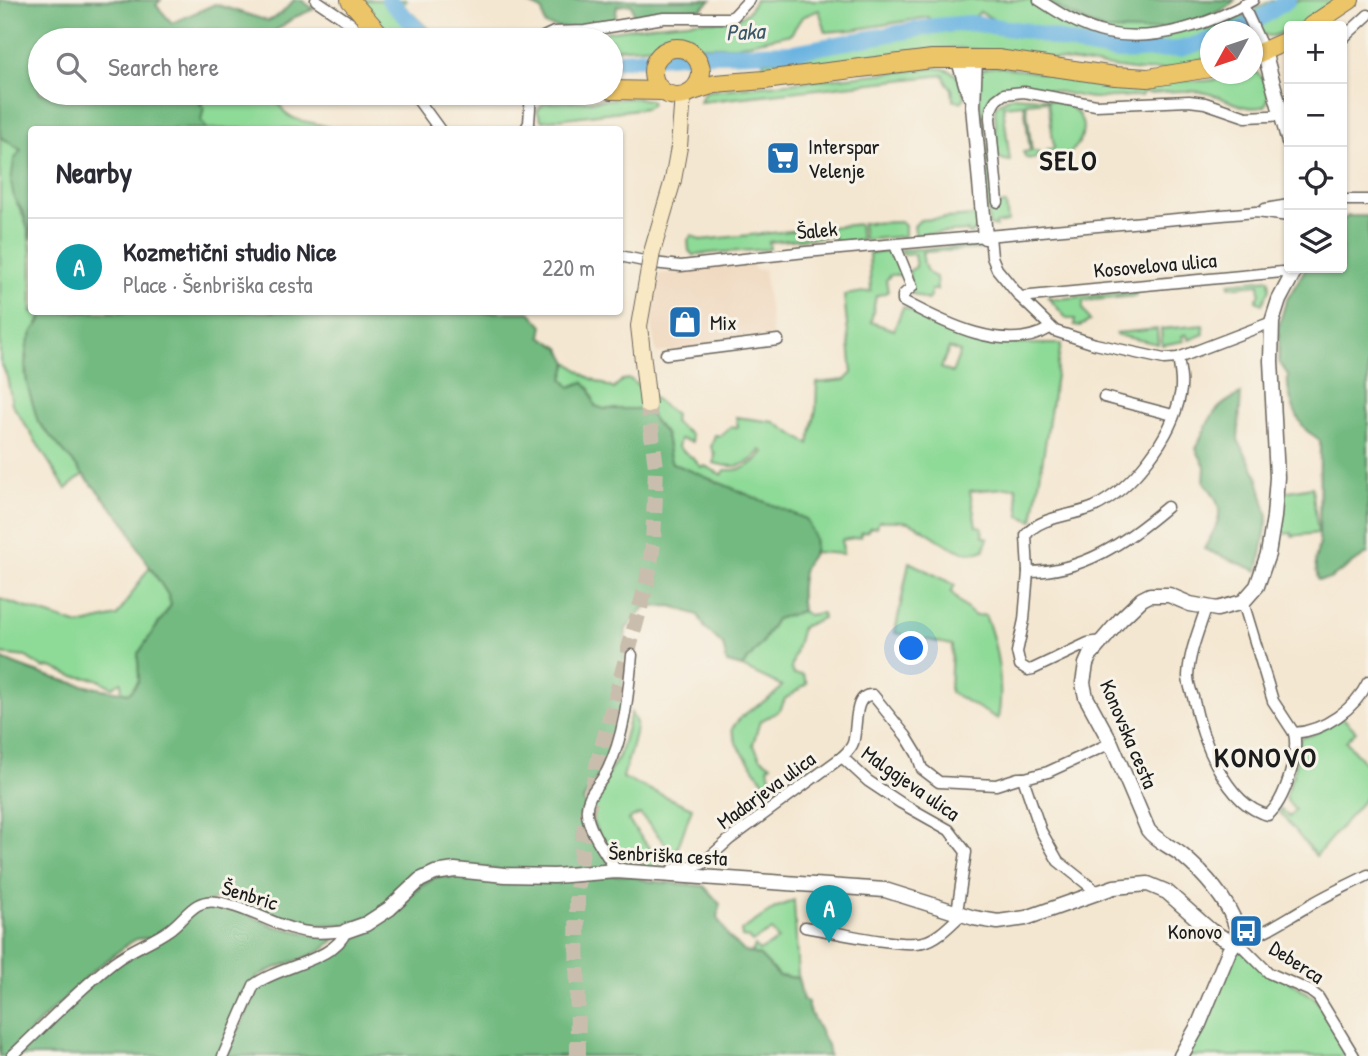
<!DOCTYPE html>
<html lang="en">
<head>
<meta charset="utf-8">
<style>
  :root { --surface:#fff; --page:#f2f2f3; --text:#2b2b33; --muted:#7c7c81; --line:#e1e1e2; --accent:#111827 }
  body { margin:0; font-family:"Patrick Hand",sans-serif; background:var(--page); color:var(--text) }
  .controls { position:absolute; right:21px; top:21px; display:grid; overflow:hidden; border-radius:7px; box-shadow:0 2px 5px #0004 }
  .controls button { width:63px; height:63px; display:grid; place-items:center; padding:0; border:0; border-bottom:2px solid var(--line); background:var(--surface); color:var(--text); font:35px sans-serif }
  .compass { position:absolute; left:1200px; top:21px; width:63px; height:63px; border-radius:50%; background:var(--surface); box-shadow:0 2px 5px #0004; rotate:230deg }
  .you { position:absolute; left:912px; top:649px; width:24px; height:24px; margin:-18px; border:5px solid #fff; border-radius:50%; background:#1a73e8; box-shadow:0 0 0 10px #1a73e833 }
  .badge { display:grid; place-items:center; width:46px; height:46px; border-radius:50%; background:var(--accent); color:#fff; font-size:23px; font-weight:700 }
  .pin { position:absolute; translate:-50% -58px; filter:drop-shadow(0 2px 4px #0008) }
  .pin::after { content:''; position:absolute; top:37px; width:24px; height:21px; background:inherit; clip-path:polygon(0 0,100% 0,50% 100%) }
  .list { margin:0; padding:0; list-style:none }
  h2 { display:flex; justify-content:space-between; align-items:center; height:91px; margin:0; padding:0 28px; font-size:30px }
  h2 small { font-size:23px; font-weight:400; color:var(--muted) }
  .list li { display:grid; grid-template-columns:46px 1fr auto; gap:21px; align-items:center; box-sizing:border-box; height:98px; padding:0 28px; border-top:2px solid var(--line) }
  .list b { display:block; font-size:26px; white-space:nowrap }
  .list p { margin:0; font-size:23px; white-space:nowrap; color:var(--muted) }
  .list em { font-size:23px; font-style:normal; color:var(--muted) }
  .icon { flex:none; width:38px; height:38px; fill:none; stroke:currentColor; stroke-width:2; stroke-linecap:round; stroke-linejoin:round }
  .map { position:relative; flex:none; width:1368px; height:1056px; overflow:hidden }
  .search { position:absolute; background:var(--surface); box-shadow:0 2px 5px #0004; left:28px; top:28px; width:595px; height:77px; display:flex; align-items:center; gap:18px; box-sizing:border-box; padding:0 24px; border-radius:38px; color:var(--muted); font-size:26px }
  .panel { position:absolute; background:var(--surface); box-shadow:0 2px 5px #0004; left:28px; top:126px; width:595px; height:189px; border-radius:7px }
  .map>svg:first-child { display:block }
  .built { fill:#efd6bb }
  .green { fill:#8eda97; stroke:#557b5a; stroke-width:2; fill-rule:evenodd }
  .forest { fill:#72ba80; stroke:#476b4e; stroke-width:2 }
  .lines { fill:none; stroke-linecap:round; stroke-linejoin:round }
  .river { stroke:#69b3e1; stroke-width:16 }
  .secondary-tunnel { stroke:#c9bead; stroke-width:16; stroke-dasharray:16 8; stroke-linecap:butt }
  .minor-casing { stroke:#68635b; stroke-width:13 }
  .tertiary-casing { stroke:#68635b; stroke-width:17 }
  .secondary-casing { stroke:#68635b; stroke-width:18 }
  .primary-casing { stroke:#68635b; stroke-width:20 }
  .minor { stroke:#fff; stroke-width:10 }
  .tertiary { stroke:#fff; stroke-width:14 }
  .secondary { stroke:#f8e8c3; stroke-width:16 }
  .primary { stroke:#edc569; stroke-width:18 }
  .secondary-bridge-casing { stroke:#68635b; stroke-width:18; stroke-linecap:butt }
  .secondary-bridge { stroke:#f8e8c3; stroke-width:16 }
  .labels { text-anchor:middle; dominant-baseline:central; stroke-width:6; stroke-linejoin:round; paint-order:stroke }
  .poi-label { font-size:21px; fill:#1c1c1c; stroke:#f7f3e8; text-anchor:start }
  .street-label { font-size:21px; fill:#1c1c1c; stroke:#f7f3e8 }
  .water-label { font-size:23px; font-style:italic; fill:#3b586b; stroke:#f7f3e8 }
  .district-label { font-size:28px; font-weight:bold; letter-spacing:2px; fill:#1c1c1c; stroke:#f7f3e8 }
</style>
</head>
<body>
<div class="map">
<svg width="1368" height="1056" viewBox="0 0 1368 1056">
  <rect width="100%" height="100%" fill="#f7f3e8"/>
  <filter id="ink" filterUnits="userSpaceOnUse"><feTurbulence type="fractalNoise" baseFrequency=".0143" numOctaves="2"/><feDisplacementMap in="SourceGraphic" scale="14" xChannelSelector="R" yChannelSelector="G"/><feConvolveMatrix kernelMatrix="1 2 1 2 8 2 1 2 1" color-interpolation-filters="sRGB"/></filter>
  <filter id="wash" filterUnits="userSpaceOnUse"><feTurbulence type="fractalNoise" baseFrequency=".00686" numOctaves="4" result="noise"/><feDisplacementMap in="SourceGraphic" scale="28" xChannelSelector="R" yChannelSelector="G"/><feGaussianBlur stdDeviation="1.57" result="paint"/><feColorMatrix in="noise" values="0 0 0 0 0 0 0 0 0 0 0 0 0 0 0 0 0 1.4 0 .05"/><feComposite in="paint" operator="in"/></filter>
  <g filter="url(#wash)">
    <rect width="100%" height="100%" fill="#f4e7d1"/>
    <polygon class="built" points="753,263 755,270 764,269 773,338 657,353 652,330 652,308 659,274"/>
    <g class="green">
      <polygon points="358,0 382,0 421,40 395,40 372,18"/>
      <polygon points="393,0 407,0 403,5 440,40 435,40"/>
      <path d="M 755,0 L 1035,0 L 1221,19 L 1244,16 L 1247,21 L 1225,31 L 1210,32 L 1210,37 C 1171,47 1129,53 1088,44 L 1088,39 L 1028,28 L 1025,24 L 995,20 L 980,12 L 972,20 L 933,23 L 929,17 L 852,30 L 826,32 L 819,10 L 802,17 L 791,34 L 736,46 L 660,46 L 611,49 L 611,40 L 573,40 L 571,37 L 654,25 L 698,21 L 734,21 L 748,12 Z"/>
      <polygon points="1272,0 1284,0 1252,19 1250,15 1254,10"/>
      <path d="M 1298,0 L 1337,0 L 1298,26 L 1289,26 L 1289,29 C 1276,36 1266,41 1256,27 Z"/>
      <path d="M 967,27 C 1019,31 1068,50 1120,54 C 1150,57 1182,51 1210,44 L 1210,56 L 1179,68 L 1140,71 L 1003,52 L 954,48 L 765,72 L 763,61 C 832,56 898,33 967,27 Z"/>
      <path d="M 994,66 L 1103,82 L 1190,80 C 1201,84 1247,75 1254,71 C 1266,78 1273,93 1265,106 C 1244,113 1226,97 1206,93 C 1187,89 1168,92 1149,93 L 1144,91 L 1141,96 C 1125,96 1108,98 1092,98 C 1066,96 1004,72 989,99 C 979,116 987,145 990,163 L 986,163 L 979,92 L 981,70 Z"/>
      <path d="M 937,68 C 958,69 960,80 965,98 L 961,102 L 953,100 L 952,89 L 946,82 L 944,75 L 700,102 L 703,94 L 708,91 Z"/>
      <path d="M 211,93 L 276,93 C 283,128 307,117 332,129 L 207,129 L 201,121 L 199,105 Z"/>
      <path d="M 1013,96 C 1033,98 1057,97 1073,109 C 1096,126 1075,164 1049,155 L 1047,150 L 1054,148 L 1048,101 L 1026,103 L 1032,151 L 1038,151 L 1039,154 L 1034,159 L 1026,158 L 1023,152 L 1030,151 L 1024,104 L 1003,106 L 1010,161 L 1001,159 L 997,155 L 995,108 L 999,103 Z"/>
      <polygon points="637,98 650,100 652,104 646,108 542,121 537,111 544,103"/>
      <path d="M 0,137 L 21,150 L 14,198 C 37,234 31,270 32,312 L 42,312 C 41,325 30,332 27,346 C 16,398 53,438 84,474 L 66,489 L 12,404 L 7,377 L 0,360 Z"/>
      <polygon points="990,167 995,204 1006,204 1008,222 996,224 996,227 989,225 985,187 986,168"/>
      <polygon points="973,216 977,217 979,228 969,235 968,231 920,234 920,238 916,237 914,226 920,220"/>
      <polygon points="901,222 905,226 905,236 864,240 862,223"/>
      <polygon points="859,224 861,240 835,243 834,236 769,242 770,249 697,254 694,256 689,251 688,240 692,235 700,240"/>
      <path d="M 981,246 L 985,249 L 922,252 C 924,264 924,273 936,277 L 937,290 L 931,290 L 931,297 L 927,300 L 911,293 L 909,271 L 916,267 L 914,254 L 904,255 L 900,250 Z"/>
      <path d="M 894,251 L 905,275 L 891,275 L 886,280 L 888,292 L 876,296 L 871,322 L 894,330 L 903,307 L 947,327 L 961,336 L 1022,344 L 1061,344 L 1033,521 L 1020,516 L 1016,487 L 970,491 L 976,526 L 982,527 L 983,536 L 988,538 L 984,550 C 958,561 934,533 913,524 C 904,519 889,521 879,521 L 877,527 L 869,528 L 868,531 L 861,533 L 861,537 L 842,540 L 843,554 L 814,552 L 814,547 L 805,519 L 672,463 C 667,454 669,442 665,434 C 659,424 651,421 648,409 L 604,409 L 595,406 L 590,389 L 570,387 L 563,379 L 568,362 L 586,376 L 614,389 L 622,380 L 630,379 L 675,415 L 674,422 L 691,435 L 692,442 L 680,439 L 678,447 L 694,459 L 701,467 L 705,466 L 722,475 L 725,470 C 743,471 752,466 764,452 L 761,450 C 749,467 734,469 714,463 L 715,454 L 711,447 L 715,435 L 721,436 L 731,427 L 738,427 L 736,417 L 774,422 L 809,444 L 816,409 L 817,383 L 845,380 L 852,373 L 844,295 L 871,291 L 869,253 ZM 949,348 L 960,352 L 952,373 L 941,368 Z"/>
      <polygon points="1269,279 1270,289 1262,304 1256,301 1260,293 1259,284 1229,287 1229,283"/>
      <polygon points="1136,292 1136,296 1083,301 1083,309 1090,321 1080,326 1074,325 1075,319 1067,319 1047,296 1055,299"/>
      <polygon points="1203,325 1204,334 1189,340 1186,334 1182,336 1184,341 1162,345 1161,329"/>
      <polygon points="1157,329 1158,344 1116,335 1116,333"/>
      <polygon points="1312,487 1318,533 1292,536 1292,533 1281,534 1277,493"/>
      <path d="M 909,562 L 955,585 L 951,592 L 960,603 L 975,616 L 985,615 C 998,645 1004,688 998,719 L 950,692 L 952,645 L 895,633 Z"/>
      <polygon points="150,566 168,595 171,605 138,654 139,680 130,693 122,692 121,682 112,687 97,679 72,676 51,667 43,668 26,657 0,654 0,599 79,625 117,616"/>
      <path d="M 802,611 L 808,615 L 822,613 L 823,618 L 802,627 L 791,668 L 794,674 L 803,675 L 807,684 L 785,699 L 781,708 L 776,713 L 760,721 L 753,744 L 760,757 L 771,765 L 768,767 L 772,789 L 770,790 L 737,745 L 732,729 C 744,707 771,703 782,686 L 742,667 L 761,644 L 776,619 Z"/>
      <path d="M 631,713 C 632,715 636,722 636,723 C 638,730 625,768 623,778 L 692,808 L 675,855 L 640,814 L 628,820 L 664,867 L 648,866 L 633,861 L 622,867 L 616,863 L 592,822 L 591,811 L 595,795 L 619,756 Z"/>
      <polygon points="1342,717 1356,731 1346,741 1368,767 1368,795 1316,856 1281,814 1277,812 1280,809 1290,817 1295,810 1285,798 1294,772 1300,738 1312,735"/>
      <polygon points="794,900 798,978 779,976 760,956 751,953 755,946 759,951 778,940 772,930 752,942 749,938 742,937 741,931 775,908"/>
      <polygon points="1240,949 1315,998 1352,1056 1186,1056 1232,952"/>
    </g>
    <g class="forest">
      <polygon points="0,0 161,0 156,5 172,23 215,4 268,21 282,13 294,0 301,0 314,9 295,17 262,40 40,40 40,93 211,93 200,104 204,107 201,121 207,129 32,130 31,240 24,214 14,198 11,182 14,160 21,150 0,136"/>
      <path d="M 521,0 L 711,0 L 701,9 L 635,17 L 631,4 L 617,6 L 615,22 C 592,27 568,31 545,25 L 542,10 Z"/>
      <polygon points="1041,0 1235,0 1225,9 1195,22 1145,31 1103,30"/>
      <path d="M 1348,216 L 1368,216 L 1368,553 L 1330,579 L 1318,580 L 1315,562 L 1319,543 L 1320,441 C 1316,436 1310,434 1306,430 C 1295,417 1286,391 1288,375 L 1279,362 L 1279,325 L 1286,301 L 1306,268 L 1342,268 L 1342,221 Z"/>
      <path d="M 42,312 L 530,312 L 543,326 L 541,336 L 560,348 L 568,362 L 563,379 L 570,387 L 583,382 L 590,389 L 595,406 L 604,409 L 648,409 C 651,421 659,424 665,434 C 669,442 667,454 672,463 L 806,519 C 811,527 817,541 814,551 C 812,557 807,561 805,566 C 800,579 800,598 802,611 L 776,619 L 761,644 L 742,667 L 727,663 L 723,645 L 705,628 L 698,615 L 672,606 L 645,607 L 626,629 L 621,701 L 623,718 L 613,752 L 583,800 L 612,867 L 555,874 L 455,866 L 382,910 L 353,924 L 316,925 L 278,921 L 218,897 L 151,938 L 137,939 L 128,944 L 92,972 L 5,1056 L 0,1056 L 0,658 C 41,676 85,688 130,693 L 139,680 L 138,654 L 171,605 L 168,595 L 139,550 L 127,525 L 38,422 L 27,384 L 26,367 L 27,345 L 33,331 L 41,321 Z"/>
      <path d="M 1241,394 L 1238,440 L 1257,475 L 1268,517 L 1258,571 L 1204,549 C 1220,520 1228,509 1204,482 L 1205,466 L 1196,449 C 1208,422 1211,407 1241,394 Z"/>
      <polygon points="627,875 649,881 704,886 720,904 718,919 729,937 744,951 760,956 779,976 798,978 803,1000 808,1002 808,1008 827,1045 829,1056 226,1056 261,982 324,956 436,877"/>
      <path d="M 211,906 L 231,907 L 274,926 L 335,939 C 311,966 265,960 243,991 L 217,1056 L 17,1056 L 96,977 L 197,908 Z"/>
    </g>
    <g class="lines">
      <g class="river">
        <polyline points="389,0 428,40"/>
        <polyline points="1234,32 1255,22 1288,0"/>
        <polyline points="611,61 680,55 793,52 935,26 970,23 1028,31 1084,46 1119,52 1180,49 1210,40"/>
      </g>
    </g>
  </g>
  <g filter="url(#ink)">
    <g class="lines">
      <polyline class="secondary-tunnel" points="578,1056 577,890 585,824 598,762 647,582 653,544 656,467 648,405"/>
      <defs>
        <g id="minor">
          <polyline points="316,0 350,23 368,40"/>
          <path d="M 1039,0 C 1059,13 1082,28 1107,33 C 1155,43 1211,24 1253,0"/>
          <polyline points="1243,5 1264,51"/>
          <polyline points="1342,39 1368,15"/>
          <polyline points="537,40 554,32 585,31 664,18 729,18 734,16 749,0"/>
          <polyline points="413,93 440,130"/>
          <polyline points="525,130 529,123 531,93"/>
          <polyline points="1342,200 1368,200"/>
          <polyline points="998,202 990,118 992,107 996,100 1004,94 1024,92 1096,105 1189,101 1205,103 1246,117 1289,115"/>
          <polyline points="1265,209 1289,205"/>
          <polyline points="990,236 992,257 997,269 1020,297 1055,331 1095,344 1164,359 1178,358 1272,322"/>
          <path d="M 895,245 L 912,287 L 903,295 L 903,301 C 944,323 1006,355 1050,328"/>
          <polyline points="620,256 653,263 681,266 806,252 1256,212 1289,216"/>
          <polyline points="1020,297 1282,272 1293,275"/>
          <polyline points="666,354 778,340"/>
          <polyline points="1104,397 1173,415"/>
          <path d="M 1028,572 C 1083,572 1126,542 1167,507"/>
          <path d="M 1243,602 L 1273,701 L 1294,733 C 1324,731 1355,709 1368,682"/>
          <path d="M 1206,608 C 1199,630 1189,653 1188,676 C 1188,683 1191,691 1193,697 C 1201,736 1225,805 1268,815 C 1285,801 1299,754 1294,733"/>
          <path d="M 1101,641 L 1088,643 L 1033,669 L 1028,670 L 1020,665 L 1017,652 L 1024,620 L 1028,572 L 1026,535 C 1040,516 1073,516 1094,507 C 1133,488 1172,437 1180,395 C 1183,383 1180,370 1178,358"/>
          <polyline points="842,757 868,781 901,803 949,830 966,852 957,912"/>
          <polyline points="1023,778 1041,831 1058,861 1097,892"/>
          <path d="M 622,869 L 616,871 C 608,856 588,830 587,813 C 585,795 600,785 607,771 C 625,735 628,695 632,655"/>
          <path d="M 672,870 L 702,864 L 730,839 L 842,757 C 846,753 851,749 853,743 C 858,729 852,693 873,695 L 906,736 L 917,754 L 922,769 L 939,782 L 996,785 L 1018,778 L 1025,778 L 1048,772 L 1111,743"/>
          <path d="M 805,927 C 831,931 900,948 923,942 C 938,939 951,924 962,914"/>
          <polyline points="1237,941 1269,973 1310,991 1318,997 1354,1056"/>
          <path d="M 1237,941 C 1263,935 1282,921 1305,908 C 1325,895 1347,886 1368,875"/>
          <path d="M 12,1056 C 45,1025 78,990 114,962 C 131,949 152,942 169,930 C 186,918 194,898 217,902 C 249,907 277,928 308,932 C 320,934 333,932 346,931"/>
          <path d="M 223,1056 L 254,985 C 278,966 335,961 346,931"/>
        </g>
        <g id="tertiary">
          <polyline points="1264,51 1289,142"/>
          <polyline points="958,58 969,94"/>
          <polyline points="975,59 973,106 985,237"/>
          <polyline points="346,931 366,924 389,909 420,880 435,873 455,870 505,875 554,876 616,871 885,890 974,918 998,922 1026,918 1114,887 1148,884 1167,892 1211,931 1225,939 1237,941"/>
          <path d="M 1181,1056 L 1199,1024 L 1229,951 C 1235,943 1239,936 1236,926 C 1228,900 1203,873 1183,856 C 1171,846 1157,842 1148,830 L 1111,743 L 1086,697 L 1083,683 L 1086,664 L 1090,655 L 1121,619 L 1142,599 L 1150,595 L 1169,595 L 1190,604 L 1217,609 L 1243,602 L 1257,586 L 1268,554 L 1274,517 L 1277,477 L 1271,361 L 1272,322 L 1279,300 L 1296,268"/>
        </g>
        <polyline id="secondary" points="673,180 679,147 683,95"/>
        <g id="primary">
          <polyline points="350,0 385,40"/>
          <polyline points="1311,26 1350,0"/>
          <circle cx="677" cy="72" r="24"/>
          <polyline points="1252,56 1289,40"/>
          <polyline points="611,90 661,91"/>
          <polyline points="690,92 715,84 764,80 932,59 998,59 1115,76 1148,78 1210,68"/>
        </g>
      </defs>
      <use href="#minor" class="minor-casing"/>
      <use href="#tertiary" class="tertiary-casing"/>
      <use href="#secondary" class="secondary-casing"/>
      <use href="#primary" class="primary-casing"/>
      <use href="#minor" class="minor"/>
      <use href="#tertiary" class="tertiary"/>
      <use href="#secondary" class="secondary"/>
      <use href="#primary" class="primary"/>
      <defs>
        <polyline id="secondary-bridge" points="648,405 639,326 652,252 673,180"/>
      </defs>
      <use href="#secondary-bridge" class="secondary-bridge-casing"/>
      <use href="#secondary-bridge" class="secondary-bridge"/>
    </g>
  </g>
  <defs>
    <symbol id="supermarket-square" viewBox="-11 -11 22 22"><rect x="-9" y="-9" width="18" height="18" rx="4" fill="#1f6fb2" stroke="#f7f3e8"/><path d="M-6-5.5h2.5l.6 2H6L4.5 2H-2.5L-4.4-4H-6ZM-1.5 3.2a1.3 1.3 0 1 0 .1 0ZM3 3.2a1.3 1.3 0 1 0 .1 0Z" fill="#fff"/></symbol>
    <symbol id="shop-square" viewBox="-11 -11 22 22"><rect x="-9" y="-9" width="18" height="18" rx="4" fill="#1f6fb2" stroke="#f7f3e8"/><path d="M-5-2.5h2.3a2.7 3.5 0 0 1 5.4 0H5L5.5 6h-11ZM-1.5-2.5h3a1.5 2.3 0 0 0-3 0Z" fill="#fff"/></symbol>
    <symbol id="bus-square" viewBox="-11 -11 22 22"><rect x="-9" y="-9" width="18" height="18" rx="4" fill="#1f6fb2" stroke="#f7f3e8"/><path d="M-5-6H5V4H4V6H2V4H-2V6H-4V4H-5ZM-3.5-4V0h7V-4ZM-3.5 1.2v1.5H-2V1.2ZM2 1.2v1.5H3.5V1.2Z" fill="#fff"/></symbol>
  </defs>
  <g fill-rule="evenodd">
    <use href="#supermarket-square" x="764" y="139" width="38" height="38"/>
    <use href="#shop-square" x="666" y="303" width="38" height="38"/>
    <use href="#bus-square" x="1227" y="912" width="38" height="38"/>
  </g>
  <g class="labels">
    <g class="poi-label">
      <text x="808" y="146">Interspar<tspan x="808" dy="24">Velenje</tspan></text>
      <text x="710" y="322">Mix</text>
      <text x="1222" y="931" text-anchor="end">Konovo</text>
    </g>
    <g class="street-label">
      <text transform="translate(817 230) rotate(-5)">Šalek</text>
      <text transform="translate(1155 265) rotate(-5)">Kosovelova ulica</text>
      <text transform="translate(1129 734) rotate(67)">Konovska cesta</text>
      <text transform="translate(911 783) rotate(35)">Malgajeva ulica</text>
      <text transform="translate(766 790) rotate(-36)">Madarjeva ulica</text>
      <text transform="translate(668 855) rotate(3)">Šenbriška cesta</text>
      <text transform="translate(250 895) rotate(17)">Šenbric</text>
      <text transform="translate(1297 962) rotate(33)">Deberca</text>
    </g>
    <g class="water-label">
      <text transform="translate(745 31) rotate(-3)">Paka</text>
    </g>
    <g class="district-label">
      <text x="1069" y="160">SELO</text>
      <text x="1266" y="757">KONOVO</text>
    </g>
  </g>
</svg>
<div class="controls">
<button>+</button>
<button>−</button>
<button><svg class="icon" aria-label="locate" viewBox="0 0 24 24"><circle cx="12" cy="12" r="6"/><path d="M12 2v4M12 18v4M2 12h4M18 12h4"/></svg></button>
<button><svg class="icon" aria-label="layers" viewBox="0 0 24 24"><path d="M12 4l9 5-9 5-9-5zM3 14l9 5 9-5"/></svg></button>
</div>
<svg class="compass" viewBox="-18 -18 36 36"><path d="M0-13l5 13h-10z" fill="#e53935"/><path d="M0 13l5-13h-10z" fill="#7c7c81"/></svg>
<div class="you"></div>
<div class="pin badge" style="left:829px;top:943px;background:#0f9aa8">A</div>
<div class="search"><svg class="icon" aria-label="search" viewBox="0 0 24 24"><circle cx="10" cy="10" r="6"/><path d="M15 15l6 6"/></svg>Search here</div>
<section class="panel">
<h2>Nearby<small></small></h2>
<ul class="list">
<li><span class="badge" style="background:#0f9aa8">A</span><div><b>Kozmetični studio Nice</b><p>Place · Šenbriška cesta</p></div><em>220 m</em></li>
</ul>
</section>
</div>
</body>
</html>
